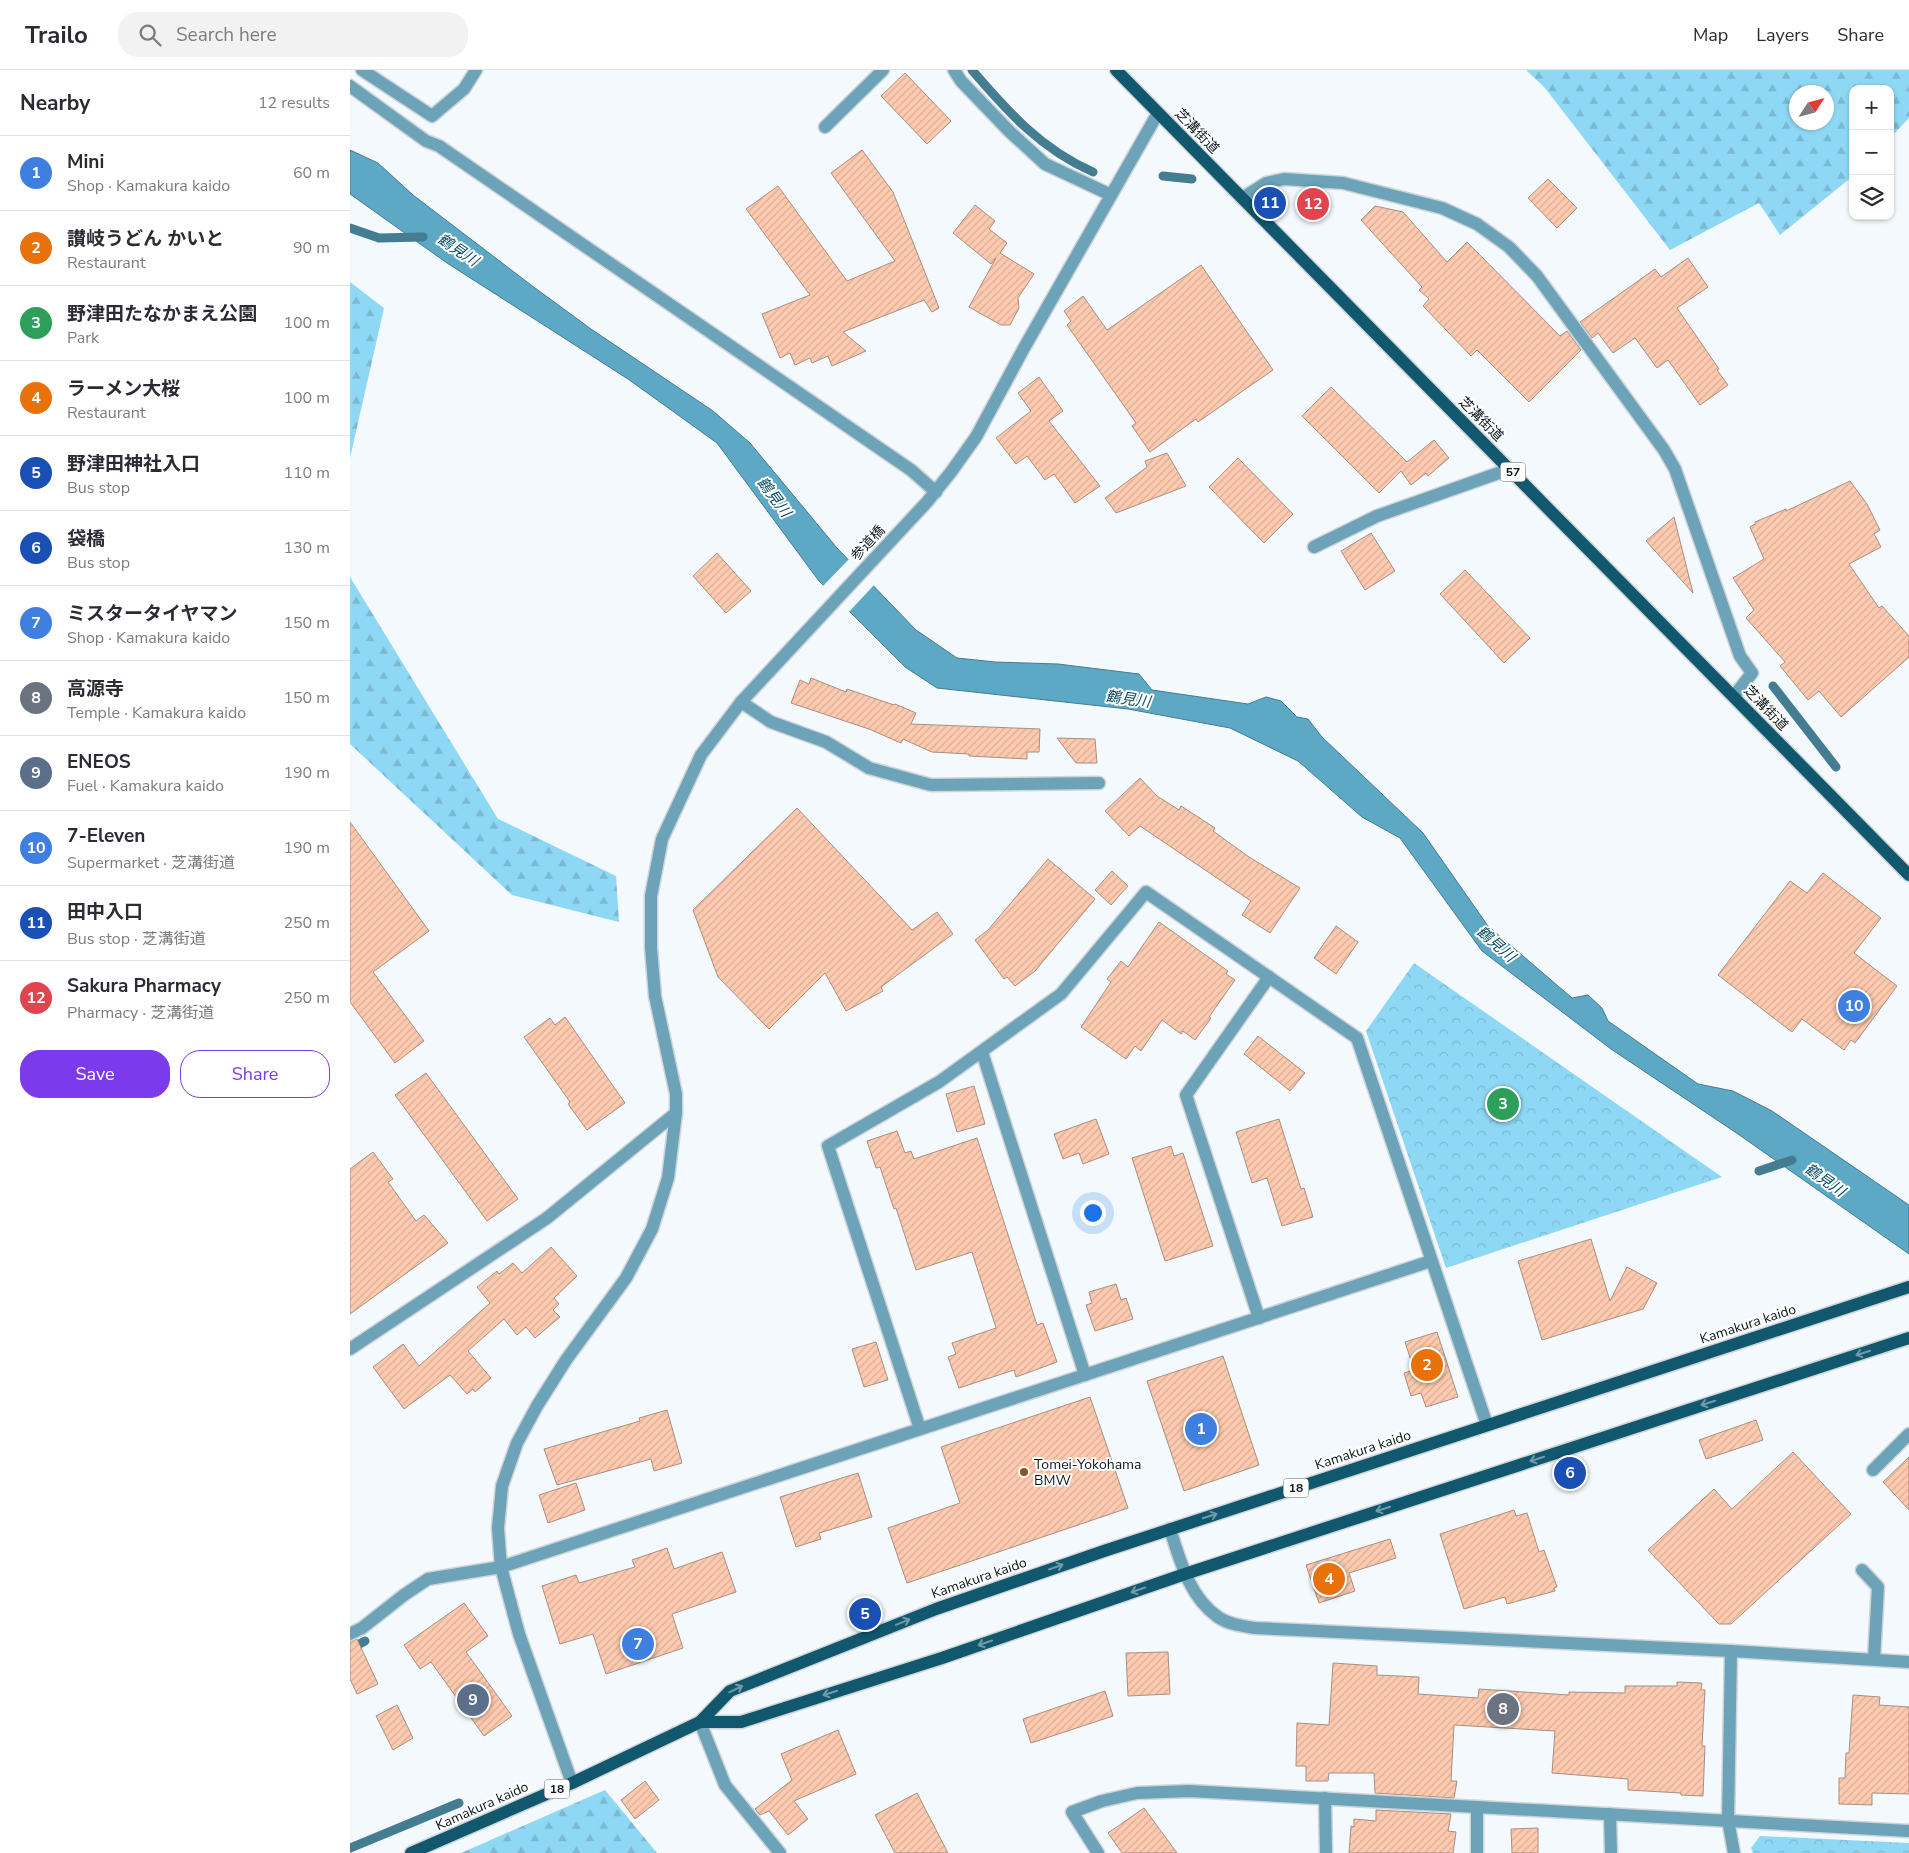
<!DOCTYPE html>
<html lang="en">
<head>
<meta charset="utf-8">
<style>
  :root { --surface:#fff; --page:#f2f2f3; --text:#2b2b33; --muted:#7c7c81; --line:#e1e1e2; --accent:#7c3aed }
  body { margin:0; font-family:"Nunito Sans","Noto Sans JP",sans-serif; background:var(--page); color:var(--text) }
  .controls { position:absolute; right:15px; top:15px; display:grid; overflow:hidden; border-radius:10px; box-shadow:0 1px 4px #0004 }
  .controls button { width:45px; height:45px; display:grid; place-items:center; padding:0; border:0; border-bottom:1px solid var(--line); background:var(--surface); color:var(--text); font:25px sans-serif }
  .compass { position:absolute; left:1439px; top:15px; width:45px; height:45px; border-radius:50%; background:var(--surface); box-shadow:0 1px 4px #0004; rotate:54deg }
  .you { position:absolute; left:742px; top:1142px; width:18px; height:18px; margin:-12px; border:4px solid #fff; border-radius:50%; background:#1a73e8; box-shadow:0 0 0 8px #1a73e833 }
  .badge { display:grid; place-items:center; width:32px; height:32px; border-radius:50%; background:var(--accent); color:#fff; font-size:16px; font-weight:700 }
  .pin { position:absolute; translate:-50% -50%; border:2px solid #fff; box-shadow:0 1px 5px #0006 }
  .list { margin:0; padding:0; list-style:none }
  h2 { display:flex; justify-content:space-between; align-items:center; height:65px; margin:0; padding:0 20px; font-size:21px }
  h2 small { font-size:16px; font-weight:400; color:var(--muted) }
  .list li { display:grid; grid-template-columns:32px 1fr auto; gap:15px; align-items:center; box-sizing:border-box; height:75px; padding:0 20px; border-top:1px solid var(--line) }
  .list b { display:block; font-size:19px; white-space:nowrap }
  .list p { margin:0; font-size:16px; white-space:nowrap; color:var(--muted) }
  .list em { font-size:16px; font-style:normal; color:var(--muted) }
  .actions { display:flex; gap:10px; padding:15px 20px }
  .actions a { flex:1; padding:11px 0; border:1px solid var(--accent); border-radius:20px; text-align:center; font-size:18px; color:var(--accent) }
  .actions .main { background:var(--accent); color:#fff }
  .icon { flex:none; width:28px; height:28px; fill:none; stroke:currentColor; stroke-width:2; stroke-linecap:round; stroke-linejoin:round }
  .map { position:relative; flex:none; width:1559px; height:1783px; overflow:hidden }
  header { display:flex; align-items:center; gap:30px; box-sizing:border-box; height:70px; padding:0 25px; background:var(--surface); border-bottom:1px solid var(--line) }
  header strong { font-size:24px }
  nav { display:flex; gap:28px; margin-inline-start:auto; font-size:18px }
  .search { width:350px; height:45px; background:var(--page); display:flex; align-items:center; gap:12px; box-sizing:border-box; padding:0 18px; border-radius:20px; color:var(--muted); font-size:19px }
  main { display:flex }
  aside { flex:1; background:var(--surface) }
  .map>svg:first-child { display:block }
  .forest { fill:url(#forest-firs); fill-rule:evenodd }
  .park { fill:url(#park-crowns) }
  .water { fill:#5ca8c5; stroke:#447c92 }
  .pier { fill:#f3f9fc }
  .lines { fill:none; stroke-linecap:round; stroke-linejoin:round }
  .stream { stroke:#447c92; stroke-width:9 }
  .building { fill:url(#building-hatch); stroke:#a98f81 }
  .minor-casing { stroke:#ced5d8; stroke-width:15 }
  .major-casing { stroke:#ced5d8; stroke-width:15 }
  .minor { stroke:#6da3b9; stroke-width:12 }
  .major { stroke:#11576e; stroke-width:12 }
  .oneway { stroke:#709aa8 }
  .poi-dot { fill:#944e25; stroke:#fff; stroke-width:2 }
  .labels { text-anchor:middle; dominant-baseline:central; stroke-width:4; stroke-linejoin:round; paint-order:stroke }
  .shield { fill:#fff; stroke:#545d5f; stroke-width:1 }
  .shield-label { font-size:12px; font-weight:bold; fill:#0b171b }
  .street-label { font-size:14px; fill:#0b171b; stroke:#fff }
  .poi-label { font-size:14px; fill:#0b171b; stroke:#fff; text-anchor:start }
  .water-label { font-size:15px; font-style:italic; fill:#0b4d62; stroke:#fff }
</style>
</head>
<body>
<header>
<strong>Trailo</strong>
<div class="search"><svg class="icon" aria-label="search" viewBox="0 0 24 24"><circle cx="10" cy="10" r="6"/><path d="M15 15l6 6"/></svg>Search here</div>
<nav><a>Map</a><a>Layers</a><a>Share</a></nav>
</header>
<main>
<aside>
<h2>Nearby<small>12 results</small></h2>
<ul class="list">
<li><span class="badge" style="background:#3f7fe0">1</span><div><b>Mini</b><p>Shop · Kamakura kaido</p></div><em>60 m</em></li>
<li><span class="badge" style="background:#e8710a">2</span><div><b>讃岐うどん かいと</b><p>Restaurant</p></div><em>90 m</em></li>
<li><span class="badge" style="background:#2e9e5b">3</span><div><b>野津田たなかまえ公園</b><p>Park</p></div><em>100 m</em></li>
<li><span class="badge" style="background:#e8710a">4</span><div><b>ラーメン大桜</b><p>Restaurant</p></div><em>100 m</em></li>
<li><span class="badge" style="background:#1a4fb4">5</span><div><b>野津田神社入口</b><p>Bus stop</p></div><em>110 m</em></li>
<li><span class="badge" style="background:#1a4fb4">6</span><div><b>袋橋</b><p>Bus stop</p></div><em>130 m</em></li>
<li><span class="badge" style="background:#3f7fe0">7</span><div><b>ミスタータイヤマン</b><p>Shop · Kamakura kaido</p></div><em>150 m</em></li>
<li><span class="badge" style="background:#6b7280">8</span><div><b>高源寺</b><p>Temple · Kamakura kaido</p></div><em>150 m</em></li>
<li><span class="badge" style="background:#5c6f8a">9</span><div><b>ENEOS</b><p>Fuel · Kamakura kaido</p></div><em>190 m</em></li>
<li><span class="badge" style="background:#3f7fe0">10</span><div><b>7-Eleven</b><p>Supermarket · 芝溝街道</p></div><em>190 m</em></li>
<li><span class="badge" style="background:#1a4fb4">11</span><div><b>田中入口</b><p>Bus stop · 芝溝街道</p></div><em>250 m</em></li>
<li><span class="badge" style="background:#e0444e">12</span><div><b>Sakura Pharmacy</b><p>Pharmacy · 芝溝街道</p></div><em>250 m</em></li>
</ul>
<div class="actions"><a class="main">Save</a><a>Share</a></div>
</aside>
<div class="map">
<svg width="1559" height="1783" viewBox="0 0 1559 1783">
  <defs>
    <pattern id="forest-firs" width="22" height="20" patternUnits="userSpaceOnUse" patternTransform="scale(1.25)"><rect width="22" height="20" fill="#8fd8f5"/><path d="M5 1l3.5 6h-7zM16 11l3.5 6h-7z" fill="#7ab9d1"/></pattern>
    <pattern id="park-crowns" width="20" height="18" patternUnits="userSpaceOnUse" patternTransform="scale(1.25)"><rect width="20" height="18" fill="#8fd8f5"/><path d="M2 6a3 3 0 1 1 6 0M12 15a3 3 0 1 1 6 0" fill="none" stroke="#7ab9d1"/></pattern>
    <pattern id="building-hatch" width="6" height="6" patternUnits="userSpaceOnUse" patternTransform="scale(1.25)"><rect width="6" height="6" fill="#fecaaf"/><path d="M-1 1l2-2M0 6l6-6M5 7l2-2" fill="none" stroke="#d8ad96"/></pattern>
  </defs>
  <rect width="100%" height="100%" fill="#f3f9fc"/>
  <g class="forest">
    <path d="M 1176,0 L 1559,0 L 1559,48 L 1540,68 L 1540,19 L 1503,19 L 1503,106 L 1430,165 L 1409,133 L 1320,180 L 1195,18 ZM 1476,22 L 1476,52 L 1446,52 L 1446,22 Z"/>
    <polygon points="0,212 34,238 0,388"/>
    <polygon points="0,507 148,749 266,806 269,852 162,825 0,674"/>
    <polygon points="255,1720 307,1783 111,1783"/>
  </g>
  <g class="park">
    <polygon points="1064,893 1372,1107 1096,1198 1016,961"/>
    <polygon points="1410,1766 1559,1773 1559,1783 1403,1783 1401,1778"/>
  </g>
  <polygon class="water" points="0,80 28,93 63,125 181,215 241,259 363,341 400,373 487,478 566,560 607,588 645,592 708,594 789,604 802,620 898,634 916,627 931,631 947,647 958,649 972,667 1073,763 1138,856 1222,928 1238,925 1252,938 1258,951 1348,1014 1383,1021 1422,1041 1559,1135 1559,1184 1388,1064 1261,979 1132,881 1050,768 1012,747 948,691 880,658 778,639 587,618 555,597 469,511 367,373 278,309 97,193 0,124"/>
  <polygon class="pier" points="500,488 525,514 498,543 472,517"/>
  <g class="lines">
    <g class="stream">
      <path d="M 622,0 C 659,43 691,79 743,102"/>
      <polyline points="813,106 842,109"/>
      <polyline points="0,158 29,168 73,167"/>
      <polyline points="1423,616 1486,697"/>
      <polyline points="1409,1101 1442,1090"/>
      <polyline points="0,1579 15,1571"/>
      <polyline points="0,1778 109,1733"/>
    </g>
  </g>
  <g class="building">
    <polygon points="555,3 601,51 577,74 531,26"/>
    <polygon points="512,80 543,122 589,238 582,242 574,230 493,262 516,281 482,296 478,286 462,293 460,288 445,295 440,283 430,288 412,244 460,225 396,139 428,116 497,211 545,191 481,103"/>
    <polygon points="1198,109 1227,138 1207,158 1178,128"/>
    <polygon points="625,135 645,151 639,159 657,173 650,183 684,204 668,228 669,238 660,255 651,255 619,237 646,188 641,194 603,163"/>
    <polygon points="1025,136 1053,142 1097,192 1117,172 1210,266 1217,261 1231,280 1179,332 1127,280 1121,286 1073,236 1079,229 1069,220 1072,217 1011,150"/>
    <polygon points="1338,188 1358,217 1327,238 1369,299 1367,300 1378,315 1350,335 1318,290 1307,298 1285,268 1263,283 1248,263 1242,268 1230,252 1305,199 1311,207"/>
    <polygon points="851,195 923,300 848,352 846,349 800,382 782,356 786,353 717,255 721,251 714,241 733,226 757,260"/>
    <polygon points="689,307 713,341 699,351 750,416 725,433 704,404 695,410 677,386 666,394 646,368 681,341 668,323"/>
    <polygon points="981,317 1057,392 1084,370 1099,388 1078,406 1076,403 1061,415 1051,401 1029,423 952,346"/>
    <polygon points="817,383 836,416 766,443 755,428 797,397 795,391"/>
    <polygon points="888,388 943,444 914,473 859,417"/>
    <polygon points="1500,411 1517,434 1530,460 1524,464 1531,477 1499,494 1529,538 1532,536 1559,566 1559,587 1491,647 1469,621 1458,630 1430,596 1435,592 1396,548 1404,540 1383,508 1414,489 1400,457 1405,454 1405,452 1436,439 1436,441"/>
    <polygon points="1324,447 1343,523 1296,471"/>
    <polygon points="1021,463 1045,501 1015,520 991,481"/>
    <polygon points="367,483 401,521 376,543 343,506"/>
    <polygon points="1115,500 1180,568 1154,593 1090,524"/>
    <polygon points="461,608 496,622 497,619 544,635 545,634 566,643 561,654 690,659 689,682 677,682 677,689 619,686 619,684 582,682 553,669 551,673 519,659 441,633 450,610 459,614"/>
    <polygon points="707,668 745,669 747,693 726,693"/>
    <polygon points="790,708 807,726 829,740 831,736 865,758 863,761 899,787 950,818 920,863 892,845 901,831 790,756 779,766 755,741"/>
    <polygon points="447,738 562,860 587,842 603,864 531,917 533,921 496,941 475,903 419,959 368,907 343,840"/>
    <polygon points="0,752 79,861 23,902 74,971 45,993 0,932"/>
    <polygon points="698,789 745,829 685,901 665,916 657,907 654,909 625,870 638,860"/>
    <polygon points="762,801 778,816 761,835 745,820"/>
    <polygon points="1473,803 1531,848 1504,883 1547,916 1505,973 1501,970 1494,980 1452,949 1442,962 1368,905 1440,811 1457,823"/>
    <polygon points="809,852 878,901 876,904 885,910 859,947 861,948 845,970 833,961 831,964 812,950 791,981 785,976 776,989 731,957 761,912 757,909 771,891 778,897"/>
    <polygon points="986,856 1008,872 986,904 964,888"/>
    <polygon points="215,947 275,1033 237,1060 218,1034 220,1032 174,967 200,948 205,955"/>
    <polygon points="908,966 955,1003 940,1021 894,984"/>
    <polygon points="76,1003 168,1129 137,1151 45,1025"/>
    <polygon points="624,1016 635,1054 607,1062 596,1024"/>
    <polygon points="746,1049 759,1084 733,1094 729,1083 713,1089 704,1064"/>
    <polygon points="929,1049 951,1119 954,1118 963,1147 932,1156 917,1108 902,1113 886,1062"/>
    <polygon points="547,1061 555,1083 561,1081 564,1089 627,1068 687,1255 693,1253 707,1292 666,1307 664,1300 609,1318 598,1287 606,1284 602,1273 646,1258 622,1182 566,1200 546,1138 544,1139 530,1097 526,1098 517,1071"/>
    <polygon points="821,1076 824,1086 833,1083 863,1176 815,1191 782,1088"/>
    <polygon points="23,1082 43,1109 38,1112 66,1151 74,1145 98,1173 0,1244 0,1099"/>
    <polygon points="1241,1169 1260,1231 1277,1197 1307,1213 1293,1239 1192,1270 1168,1191"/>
    <polygon points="201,1177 227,1206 204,1228 209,1234 203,1240 210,1247 185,1268 176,1257 167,1265 154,1249 118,1281 141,1308 125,1322 123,1319 117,1324 100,1305 54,1339 23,1297 53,1274 69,1296 140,1233 127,1217 147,1201 149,1204 163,1193 172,1203"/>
    <polygon points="766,1214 771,1230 776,1228 783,1249 745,1261 736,1235 742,1233 739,1222"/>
    <polygon points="1087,1262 1108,1327 1076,1337 1071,1323 1061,1326 1054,1303 1064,1300 1055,1272"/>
    <polygon points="526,1272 538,1310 514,1317 502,1279"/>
    <polygon points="873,1286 909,1395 834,1421 797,1311"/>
    <polygon points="740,1327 778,1438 557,1513 538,1458 610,1433 591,1377"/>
    <polygon points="317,1340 332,1393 304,1401 301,1389 207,1415 194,1379 290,1351 289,1348"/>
    <polygon points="1406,1350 1413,1370 1356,1389 1349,1370"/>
    <polygon points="1443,1382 1501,1444 1381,1554 1369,1554 1298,1480 1364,1419 1382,1439"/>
    <polygon points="1559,1387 1559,1440 1533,1412"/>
    <polygon points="508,1403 522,1447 469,1463 471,1469 446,1477 430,1427"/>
    <polygon points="226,1413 235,1440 198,1453 189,1425"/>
    <polygon points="1164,1440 1166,1446 1177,1443 1189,1482 1194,1480 1207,1517 1204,1518 1205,1521 1157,1534 1155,1527 1114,1539 1090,1464"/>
    <polygon points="1040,1469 1046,1488 999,1503 1005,1521 969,1533 956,1495"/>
    <polygon points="317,1478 324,1499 372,1482 386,1522 322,1544 333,1578 256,1604 243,1564 210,1574 192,1516 226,1505 229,1513 285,1497 282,1490"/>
    <polygon points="114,1533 138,1566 116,1582 162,1646 134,1666 81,1592 70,1599 54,1575"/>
    <polygon points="7,1569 28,1614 7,1624 0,1609 0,1572"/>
    <polygon points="818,1582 820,1624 778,1626 776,1583"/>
    <polygon points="983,1593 1027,1596 1027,1605 1069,1607 1068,1624 1128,1628 1129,1619 1219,1625 1219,1622 1275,1623 1275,1616 1327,1616 1327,1612 1352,1613 1351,1620 1355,1620 1352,1676 1355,1676 1353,1726 1331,1725 1331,1723 1278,1720 1278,1709 1202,1703 1205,1661 1104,1655 1101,1711 1107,1711 1104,1728 1025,1723 1024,1703 979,1703 978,1711 956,1711 956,1696 946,1696 947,1653 979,1655"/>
    <polygon points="755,1621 763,1646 681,1673 673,1649"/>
    <polygon points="1503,1625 1530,1627 1529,1635 1559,1637 1559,1724 1522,1723 1522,1735 1489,1734 1489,1708 1495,1708 1496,1683 1499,1683"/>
    <polygon points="47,1635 63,1668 43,1680 26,1646"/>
    <polygon points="488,1660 506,1704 444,1731 458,1749 438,1765 419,1741 410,1745 405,1739 442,1710 431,1684"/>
    <polygon points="295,1711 309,1730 285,1749 271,1730"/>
    <polygon points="567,1723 598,1783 545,1783 525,1745"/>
    <polygon points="794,1738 827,1783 772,1783 758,1763"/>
    <polygon points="1026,1740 1101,1744 1098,1761 1106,1762 1103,1783 999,1783 1001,1756 1004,1757 1004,1749 1026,1751"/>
    <polygon points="1188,1758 1188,1783 1162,1783 1161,1759"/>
  </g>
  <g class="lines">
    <defs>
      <g id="minor">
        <polyline points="12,0 82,46 114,19 126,0"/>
        <polyline points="604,0 611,11 660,62 695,94 761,125"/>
        <polyline points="0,16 76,71 89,76 561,400 586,422"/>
        <polyline points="475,57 533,0"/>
        <polyline points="892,128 916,113 934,109 993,113 1092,138 1127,154 1159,177 1187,206 1314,380 1325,399 1390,586 1402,603 1384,626"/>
        <polyline points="964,477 1027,446 1160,399"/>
        <polyline points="391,632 421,652 476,672 519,698 581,715 749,713"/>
        <polyline points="632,982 735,1305"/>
        <polyline points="909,1248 836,1025 919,907"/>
        <polyline points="0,1279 197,1148 326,1043"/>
        <polyline points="570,1359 478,1076 589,1012 711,924 796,822 1007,968 1137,1355"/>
        <polyline points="1523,1400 1559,1364"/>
        <path d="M 820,1459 C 830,1490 839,1527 868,1547 C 878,1554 892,1556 905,1558 L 1381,1581 L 1559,1592"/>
        <polyline points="1512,1500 1528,1517 1524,1589"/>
        <polyline points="0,1564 12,1558 54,1525 78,1509 151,1497 1081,1191"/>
        <polyline points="1381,1581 1378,1750 1384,1783"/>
        <polyline points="350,1652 375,1715 430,1783"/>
        <polyline points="222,1713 169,1564 151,1497 148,1458 152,1416 167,1373 187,1336 216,1290 276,1208 302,1159 318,1108 326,1043 326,1024 305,926 301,878 301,826 312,769 351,685 391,632 577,432 601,402 626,367 674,278 808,43"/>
        <polyline points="975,1728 976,1783"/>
        <polyline points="1260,1744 1261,1783"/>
        <polyline points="748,1783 722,1742 752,1731 787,1723 839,1721 1559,1761"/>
        <polyline points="1127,1783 1127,1737"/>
      </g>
      <g id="major">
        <polyline points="766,0 1559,805"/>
        <polyline points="350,1652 391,1652 592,1588 835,1504 1559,1268"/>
        <polyline points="61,1783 222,1713 350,1652 380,1621 586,1539 754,1481 1559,1217"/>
      </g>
    </defs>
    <use href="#minor" class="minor-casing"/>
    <use href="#major" class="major-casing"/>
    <use href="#minor" class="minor"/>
    <use href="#major" class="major"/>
  </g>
  <defs><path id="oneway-shaft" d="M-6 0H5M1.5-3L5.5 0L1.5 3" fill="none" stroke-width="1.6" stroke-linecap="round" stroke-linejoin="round" transform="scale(1.25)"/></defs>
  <g class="oneway">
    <use href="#oneway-shaft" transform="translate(1513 1283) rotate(162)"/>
    <use href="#oneway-shaft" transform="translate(1358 1333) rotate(162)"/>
    <use href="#oneway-shaft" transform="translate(1187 1389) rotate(162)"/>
    <use href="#oneway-shaft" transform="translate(1033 1439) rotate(162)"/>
    <use href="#oneway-shaft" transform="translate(860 1446) rotate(-18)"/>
    <use href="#oneway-shaft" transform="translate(706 1497) rotate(-19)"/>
    <use href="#oneway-shaft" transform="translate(788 1520) rotate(161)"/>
    <use href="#oneway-shaft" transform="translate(553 1552) rotate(-22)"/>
    <use href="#oneway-shaft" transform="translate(635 1573) rotate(161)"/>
    <use href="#oneway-shaft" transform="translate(386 1619) rotate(-26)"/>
    <use href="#oneway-shaft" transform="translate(480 1623) rotate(162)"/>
  </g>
  <circle class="poi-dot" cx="674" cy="1402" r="5"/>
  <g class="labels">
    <g class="shield">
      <rect x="1150.5" y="392.5" width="25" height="19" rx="4"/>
      <rect x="933.5" y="1408.5" width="25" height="19" rx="4"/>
      <rect x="194.5" y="1709.5" width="25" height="19" rx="4"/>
    </g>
    <g class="shield-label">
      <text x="1163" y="402">57</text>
      <text x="946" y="1418">18</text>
      <text x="207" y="1719">18</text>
    </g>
    <g class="street-label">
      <text transform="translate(847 61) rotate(46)">芝溝街道</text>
      <text transform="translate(1131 349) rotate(45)">芝溝街道</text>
      <text transform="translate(518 473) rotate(-47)">参道橋</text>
      <text transform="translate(1416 638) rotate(46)">芝溝街道</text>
      <text transform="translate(1398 1254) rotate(-18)">Kamakura kaido</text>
      <text transform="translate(1013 1380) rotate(-18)">Kamakura kaido</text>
      <text transform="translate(629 1508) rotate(-19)">Kamakura kaido</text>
      <text transform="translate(132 1736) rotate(-24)">Kamakura kaido</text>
    </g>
    <g class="poi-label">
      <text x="684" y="1394">Tomei-Yokohama<tspan x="684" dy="16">BMW</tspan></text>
    </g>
    <g class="water-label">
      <text transform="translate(108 180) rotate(34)">鶴見川</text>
      <text transform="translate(424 427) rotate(53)">鶴見川</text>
      <text transform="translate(778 629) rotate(8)">鶴見川</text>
      <text transform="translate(1146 874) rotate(41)">鶴見川</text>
      <text transform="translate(1475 1110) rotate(35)">鶴見川</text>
    </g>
  </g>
</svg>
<div class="controls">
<button>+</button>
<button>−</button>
<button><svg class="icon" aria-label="layers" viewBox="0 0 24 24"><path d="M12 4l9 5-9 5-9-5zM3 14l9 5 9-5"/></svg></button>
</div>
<svg class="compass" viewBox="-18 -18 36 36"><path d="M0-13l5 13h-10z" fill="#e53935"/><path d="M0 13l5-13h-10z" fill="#7c7c81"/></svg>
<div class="you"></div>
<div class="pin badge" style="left:851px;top:1359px;background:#3f7fe0">1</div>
<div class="pin badge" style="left:1077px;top:1295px;background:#e8710a">2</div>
<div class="pin badge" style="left:1153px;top:1034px;background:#2e9e5b">3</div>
<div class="pin badge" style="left:979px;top:1509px;background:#e8710a">4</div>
<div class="pin badge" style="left:515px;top:1544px;background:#1a4fb4">5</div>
<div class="pin badge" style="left:1220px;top:1403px;background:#1a4fb4">6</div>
<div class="pin badge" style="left:288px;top:1574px;background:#3f7fe0">7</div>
<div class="pin badge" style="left:1153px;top:1639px;background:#6b7280">8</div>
<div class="pin badge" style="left:123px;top:1630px;background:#5c6f8a">9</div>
<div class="pin badge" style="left:1504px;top:936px;background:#3f7fe0">10</div>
<div class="pin badge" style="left:920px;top:133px;background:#1a4fb4">11</div>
<div class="pin badge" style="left:963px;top:134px;background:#e0444e">12</div>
</div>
</main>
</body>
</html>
